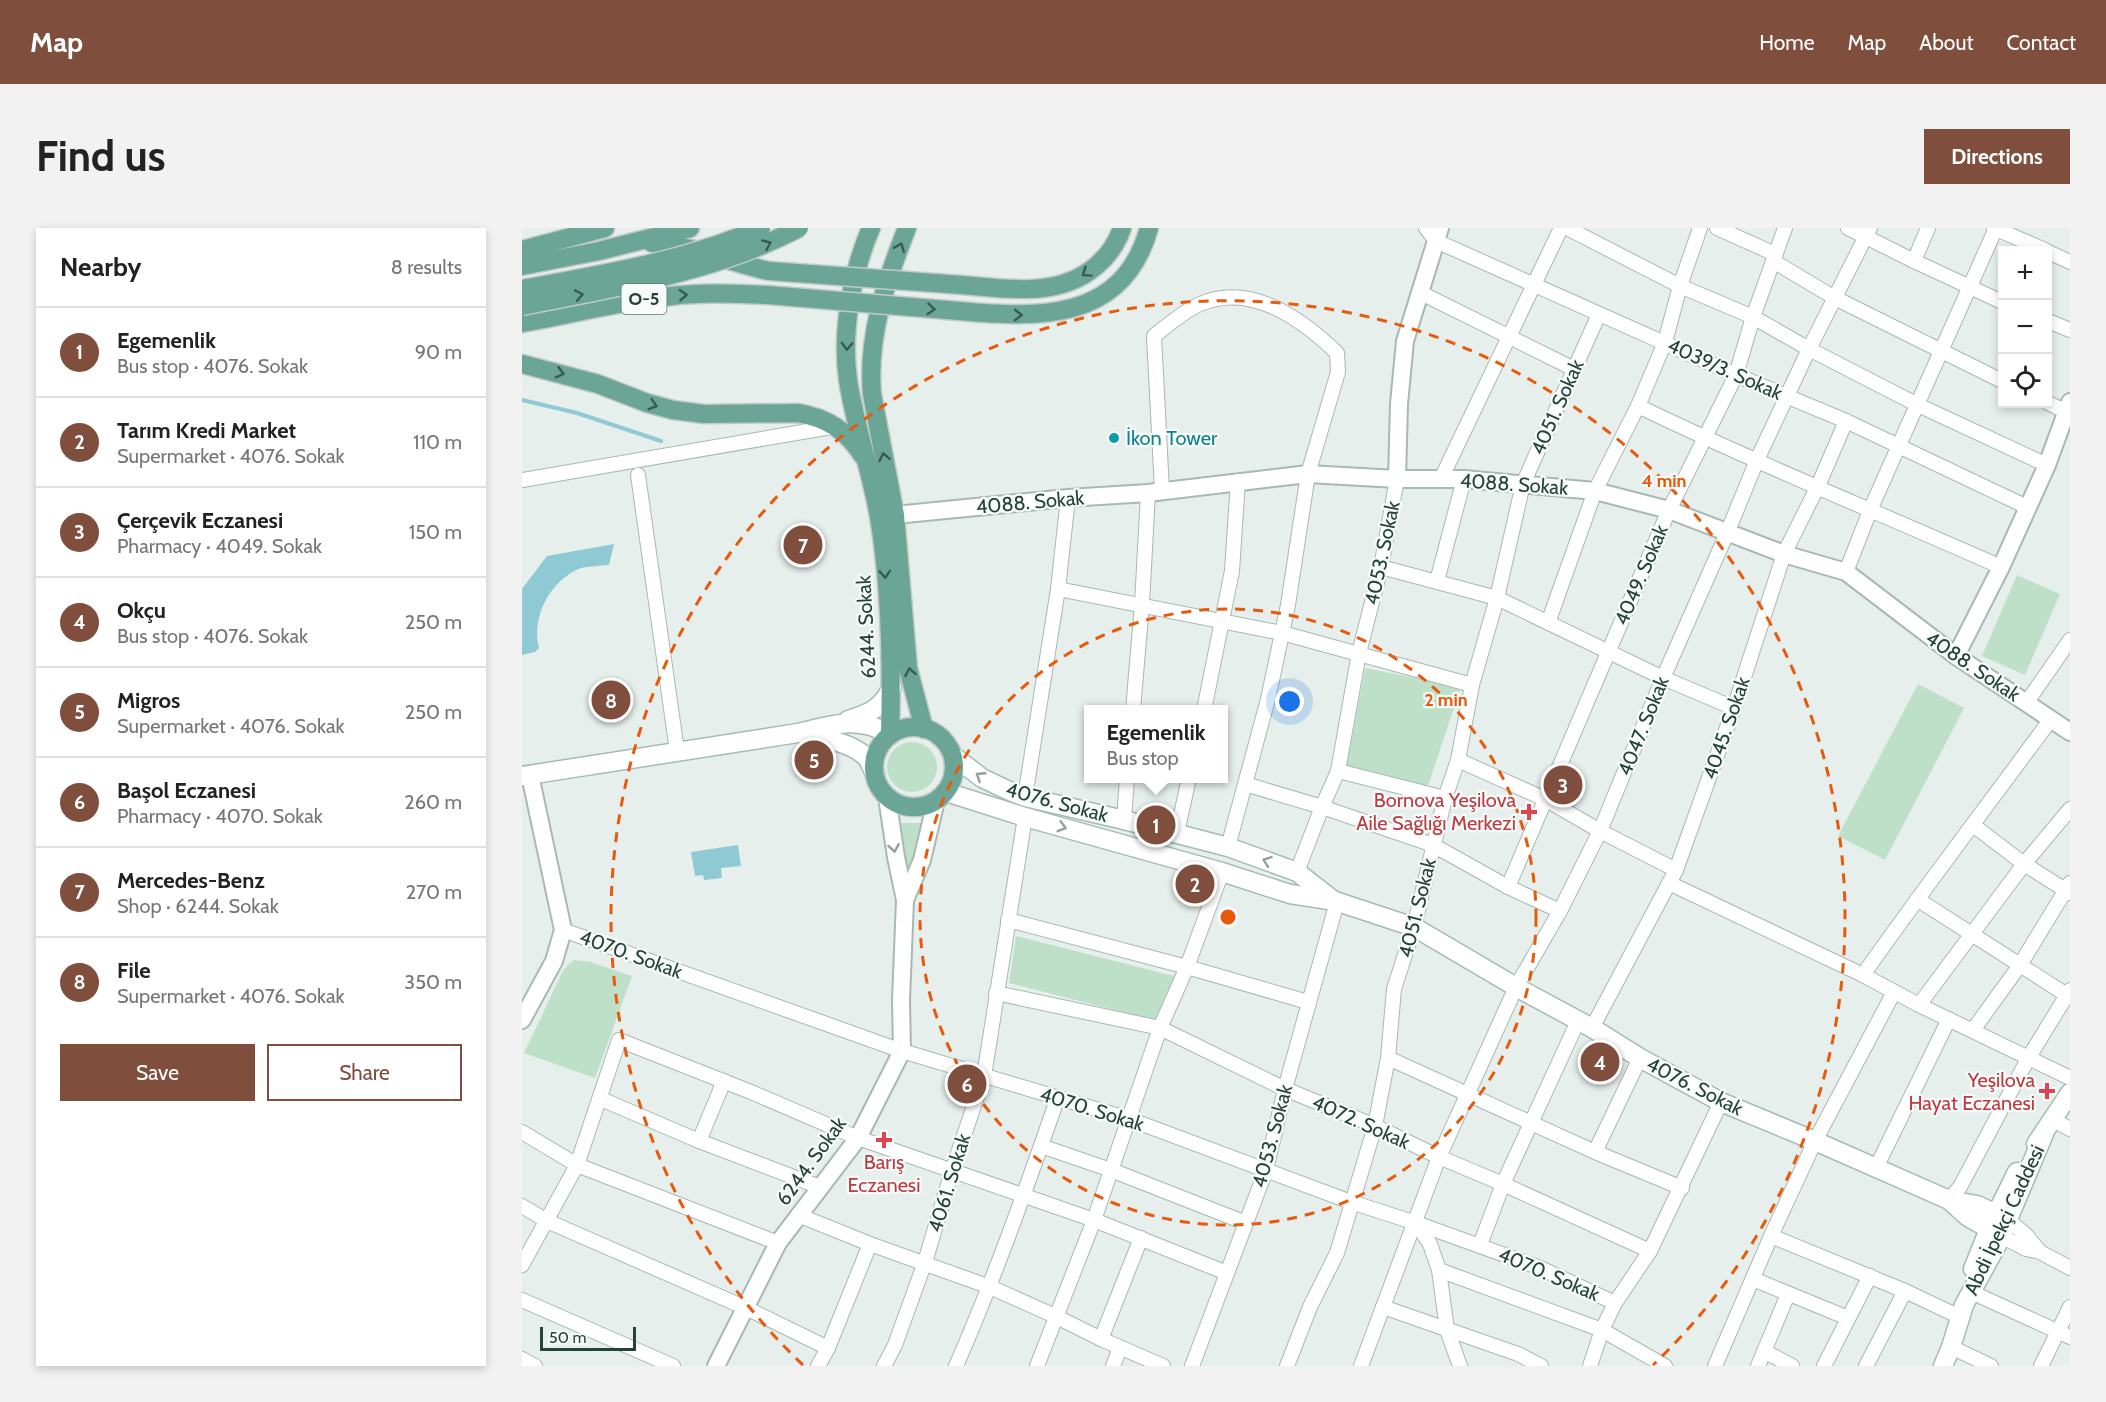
<!DOCTYPE html>
<html lang="en">
<head>
<meta charset="utf-8">
<style>
  :root { --surface:#fff; --page:#f2f2f2; --text:#222; --muted:#767676; --line:#e0e0e0; --accent:#804e3d }
  body { margin:0; font-family:Cabin,sans-serif; background:var(--page); color:var(--text) }
  .controls { position:absolute; right:18px; top:18px; display:grid; overflow:hidden; border-radius:0px; box-shadow:0 3px 9px #0003 }
  .controls button { width:54px; height:54px; display:grid; place-items:center; padding:0; border:0; border-bottom:2px solid var(--line); background:var(--surface); color:var(--text); font:30px sans-serif }
  .scale { position:absolute; left:18px; bottom:15px; width:96px; box-sizing:border-box; padding-left:6px; border:3px solid #24423a; border-top:0; font-size:16px; line-height:21px; white-space:nowrap; color:#24423a; -webkit-text-stroke:4px #f7fbf9; paint-order:stroke }
  .you { position:absolute; left:768px; top:474px; width:21px; height:21px; margin:-15px; border:4px solid #fff; border-radius:50%; background:#1a73e8; box-shadow:0 0 0 9px #1a73e833 }
  .badge { display:grid; place-items:center; width:39px; height:39px; border-radius:50%; background:var(--accent); color:#fff; font-size:20px; font-weight:700 }
  .pin { position:absolute; translate:-50% -50%; border:3px solid #fff; box-shadow:0 2px 6px #0006 }
  .popup { position:absolute; left:562px; top:477px; width:144px; height:78px; box-sizing:border-box; display:grid; place-content:center; border-radius:0px; background:var(--surface); filter:drop-shadow(0 2px 4px #0005); font-size:20px; white-space:nowrap; color:var(--muted) }
  .popup b { font-size:22px; color:var(--text) }
  .popup::after { content:''; position:absolute; left:50%; top:100%; margin-left:-12px; border:12px solid transparent; border-top-color:var(--surface) }
  .list { margin:0; padding:0; list-style:none }
  h2 { display:flex; justify-content:space-between; align-items:center; height:78px; margin:0; padding:0 24px; font-size:26px }
  h2 small { font-size:20px; font-weight:400; color:var(--muted) }
  .list li { display:grid; grid-template-columns:39px 1fr auto; gap:18px; align-items:center; box-sizing:border-box; height:90px; padding:0 24px; border-top:2px solid var(--line) }
  .list b { display:block; font-size:22px; white-space:nowrap }
  .list p { margin:0; font-size:20px; white-space:nowrap; color:var(--muted) }
  .list em { font-size:20px; font-style:normal; color:var(--muted) }
  .actions { display:flex; gap:12px; padding:18px 24px }
  .actions a { flex:1; padding:14px 0; border:2px solid var(--accent); border-radius:0px; text-align:center; font-size:21px; color:var(--accent) }
  .actions .main { background:var(--accent); color:#fff }
  .icon { flex:none; width:33px; height:33px; fill:none; stroke:currentColor; stroke-width:2; stroke-linecap:round; stroke-linejoin:round }
  .map { position:relative; flex:none; width:1548px; height:1138px; overflow:hidden; border-radius:0px }
  header { display:flex; align-items:center; gap:36px; box-sizing:border-box; height:84px; padding:0 30px; background:var(--accent); color:#fff }
  header strong { font-size:28px }
  nav { display:flex; gap:33px; margin-inline-start:auto; font-size:21px }
  .intro { display:flex; align-items:center; justify-content:space-between; box-sizing:border-box; height:144px; padding:0 36px }
  h1 { margin:0; font-size:42px }
  .button { padding:15px 27px; border-radius:0px; background:var(--accent); color:#fff; font-size:21px; font-weight:700 }
  main { display:flex; gap:36px; padding:0 36px }
  aside { flex:1; background:var(--surface); border-radius:0px; box-shadow:0 3px 9px #0003 }
  .map>svg:first-child { display:block }
  .green { fill:#bfe0c8 }
  .water { fill:#8ec9d4 }
  .lines { fill:none; stroke-linecap:round; stroke-linejoin:round }
  .stream { stroke:#8ec9d4; stroke-width:4 }
  .minor-casing { stroke:#a8b8b2; stroke-width:16 }
  .tertiary-casing { stroke:#a8b8b2; stroke-width:20 }
  .secondary-casing { stroke:#a4bbb3; stroke-width:21 }
  .primary-casing { stroke:#c2cac8; stroke-width:21 }
  .minor { stroke:#fff; stroke-width:14 }
  .tertiary { stroke:#fff; stroke-width:16 }
  .secondary { stroke:#fff; stroke-width:18 }
  .primary { stroke:#6aa596; stroke-width:18 }
  .primary-bridge-casing { stroke:#c2cac8; stroke-width:21; stroke-linecap:butt }
  .primary-bridge { stroke:#6aa596; stroke-width:18 }
  .oneway { stroke:#365b51 }
  .oneway2 { stroke:#92a09c }
  .ring { fill:none; stroke:#e8590c; stroke-width:3; stroke-dasharray:10 8 }
  .culture-dot { fill:#0f9aa8; stroke:#f7fbf9; stroke-width:2 }
  .health-dot { fill:#e0444e; stroke:#f7fbf9; stroke-width:2 }
  .labels { text-anchor:middle; dominant-baseline:central; stroke-width:4.5; stroke-linejoin:round; paint-order:stroke }
  .shield { fill:#f7fbf9; stroke:#637a73; stroke-width:1.5 }
  .shield-label { font-size:18px; font-weight:bold; fill:#24423a }
  .street-label { font-size:20px; fill:#24423a; stroke:#f7fbf9 }
  .culture-label { font-size:20px; fill:#0d838f; stroke:#f7fbf9; text-anchor:start }
  .health-label { font-size:20px; fill:#be3a42; stroke:#f7fbf9; text-anchor:end }
  .centre { fill:#e8590c; stroke:#f7fbf9; stroke-width:3 }
  .ring-label { font-size:18px; text-anchor:middle; font-weight:bold; fill:#e8590c; stroke:#f7fbf9; stroke-width:4.5; stroke-linejoin:round; paint-order:stroke }
</style>
</head>
<body>
<header>
<strong>Map</strong>
<nav><a>Home</a><a>Map</a><a>About</a><a>Contact</a></nav>
</header>
<div class="intro"><h1>Find us</h1><a class="button">Directions</a></div>
<main>
<aside>
<h2>Nearby<small>8 results</small></h2>
<ul class="list">
<li><span class="badge">1</span><div><b>Egemenlik</b><p>Bus stop · 4076. Sokak</p></div><em>90 m</em></li>
<li><span class="badge">2</span><div><b>Tarım Kredi Market</b><p>Supermarket · 4076. Sokak</p></div><em>110 m</em></li>
<li><span class="badge">3</span><div><b>Çerçevik Eczanesi</b><p>Pharmacy · 4049. Sokak</p></div><em>150 m</em></li>
<li><span class="badge">4</span><div><b>Okçu</b><p>Bus stop · 4076. Sokak</p></div><em>250 m</em></li>
<li><span class="badge">5</span><div><b>Migros</b><p>Supermarket · 4076. Sokak</p></div><em>250 m</em></li>
<li><span class="badge">6</span><div><b>Başol Eczanesi</b><p>Pharmacy · 4070. Sokak</p></div><em>260 m</em></li>
<li><span class="badge">7</span><div><b>Mercedes-Benz</b><p>Shop · 6244. Sokak</p></div><em>270 m</em></li>
<li><span class="badge">8</span><div><b>File</b><p>Supermarket · 4076. Sokak</p></div><em>350 m</em></li>
</ul>
<div class="actions"><a class="main">Save</a><a>Share</a></div>
</aside>
<div class="map">
<svg width="1548" height="1138" viewBox="0 0 1548 1138">
  <rect width="100%" height="100%" fill="#e6efeb"/>
  <g class="green">
    <polygon points="1495,347 1538,366 1503,447 1460,428"/>
    <polygon points="843,440 939,459 906,558 824,541"/>
    <polygon points="1396,456 1442,480 1363,632 1316,608"/>
    <circle cx="390" cy="539" r="25"/>
    <polygon points="378,595 401,595 384,651"/>
    <polygon points="494,708 652,748 636,793 487,755"/>
    <polygon points="52,732 69,734 110,748 73,850 2,825 42,741"/>
  </g>
  <g class="water">
    <path d="M 92,316 L 87,337 C 79,338 68,338 59,340 C 28,352 9,389 17,420 L 13,424 L 0,427 L 0,361 L 25,328 Z"/>
    <polygon points="216,617 219,638 199,640 200,650 182,652 181,647 173,648 169,624"/>
  </g>
  <g class="lines">
    <polyline class="stream" points="0,172 55,185 139,213"/>
    <defs>
      <g id="minor">
        <polyline points="904,0 914,13 1214,147 1324,193 1505,279"/>
        <polyline points="1045,0 1158,58 1231,89 1287,121 1396,177 1525,237"/>
        <polyline points="1195,0 1253,26"/>
        <polyline points="1326,0 1392,33 1480,74"/>
        <polyline points="1472,0 1523,22"/>
        <polyline points="1526,24 1548,34"/>
        <polyline points="1251,33 1313,70 1480,153"/>
        <polyline points="1392,33 1406,0"/>
        <polyline points="897,64 1052,141"/>
        <polyline points="1526,93 1548,102"/>
        <polyline points="1526,175 1543,183"/>
        <path d="M 1116,178 C 1235,236 1358,285 1479,339"/>
        <polyline points="116,247 155,523"/>
        <polyline points="919,251 1039,0"/>
        <polyline points="0,252 315,198"/>
        <path d="M 640,263 L 632,108 C 646,97 662,83 678,76 C 729,54 780,91 815,125 L 816,144 L 786,246 L 766,377 L 746,471 L 706,619"/>
        <polyline points="859,339 975,370 1141,450 1212,480"/>
        <polyline points="1324,344 1349,280 1474,0"/>
        <polyline points="915,353 942,251"/>
        <polyline points="536,361 760,405 950,457"/>
        <polyline points="1026,395 1073,263 1116,178 1143,114 1158,58 1178,0"/>
        <polyline points="1505,474 1548,412"/>
        <polyline points="611,482 620,376 626,265"/>
        <polyline points="682,482 710,343 716,253"/>
        <polyline points="936,532 1023,571 1078,603 1154,642"/>
        <polyline points="816,543 923,570"/>
        <polyline points="723,556 800,579 911,617 986,659 1038,683"/>
        <polyline points="503,569 536,361 546,270"/>
        <polyline points="602,592 605,550"/>
        <polyline points="1451,597 1502,636 1548,665"/>
        <polyline points="655,605 667,550"/>
        <polyline points="775,644 800,579 816,543 837,425 859,339 875,251"/>
        <polyline points="1147,655 1341,747 1397,777 1548,850"/>
        <polyline points="986,659 1147,282 1214,147 1231,89 1263,0"/>
        <polyline points="1395,671 1548,769"/>
        <polyline points="486,692 665,739 786,774"/>
        <polyline points="41,702 380,823 607,891 829,974 894,995 1016,1039 1093,1075"/>
        <path d="M 1341,747 C 1402,660 1466,577 1529,491"/>
        <polyline points="474,765 638,800 763,861 853,898 917,929 981,956 1128,1023"/>
        <polyline points="1397,777 1502,636 1548,581"/>
        <polyline points="1070,800 1154,642 1212,480 1262,326 1296,258 1324,193"/>
        <polyline points="1451,802 1498,737 1548,655"/>
        <polyline points="866,830 1073,924 1160,960"/>
        <polyline points="79,871 177,913 298,959"/>
        <polyline points="1531,892 1548,901"/>
        <polyline points="0,904 55,937 256,1015"/>
        <polyline points="177,913 202,853"/>
        <polyline points="519,918 589,942 724,995"/>
        <polyline points="1073,924 1118,830"/>
        <polyline points="1354,940 1427,791"/>
        <polyline points="1427,972 1438,959 1507,829 1548,762"/>
        <polyline points="0,978 25,993 224,1080 306,1120"/>
        <polyline points="276,987 348,1016 468,1059 533,1088 579,1111 641,1138"/>
        <polyline points="1486,992 1504,1007 1518,1024"/>
        <polyline points="894,995 908,1016 917,1042 925,1102 938,1138"/>
        <polyline points="1249,1008 1383,1063"/>
        <polyline points="1479,1008 1504,1021 1518,1024 1548,1040"/>
        <polyline points="958,1017 981,956 1056,793"/>
        <polyline points="0,1037 55,937 97,812 229,864 336,910 572,992 705,1045"/>
        <polyline points="917,1042 1080,1102 1143,1138"/>
        <polyline points="1231,1051 1326,1090"/>
        <polyline points="1449,1064 1548,1109"/>
        <polyline points="0,1072 151,1138"/>
        <polyline points="861,1079 996,1126 1019,1138"/>
        <polyline points="579,1111 619,1010"/>
        <polyline points="1429,1119 1469,1138"/>
        <polyline points="1242,1123 1270,1138"/>
        <polyline points="0,1131 13,1138"/>
        <polyline points="296,1138 306,1120 348,1016"/>
        <polyline points="362,1138 373,1117 403,1034 430,943 462,848 503,589"/>
        <path d="M 434,1138 C 473,1049 504,961 536,869"/>
        <polyline points="515,1138 572,992 638,800 665,739 700,644"/>
        <polyline points="591,1138 598,1120"/>
        <polyline points="670,1138 744,942 763,861 815,674"/>
        <polyline points="765,1138 788,1079 815,1025 853,898 866,830 872,761 892,699 923,570 936,532 950,457 975,370 1001,256 1077,86"/>
        <polyline points="839,1138 917,929 994,759 1038,683 1078,603 1141,450 1206,303 1235,232 1287,121 1348,0"/>
        <polyline points="1068,1138 1080,1102 1093,1075 1128,1023 1199,874"/>
        <polyline points="1193,1138 1249,1008 1293,913 1372,764"/>
        <polyline points="1236,1138 1266,1066"/>
        <polyline points="1302,1138 1348,1048"/>
        <polyline points="1344,1138 1383,1063 1438,1089"/>
        <polyline points="1519,1138 1548,1079"/>
      </g>
      <g id="tertiary">
        <polyline points="875,251 877,176 883,113 918,0"/>
        <polyline points="373,287 546,270 626,265 786,246 875,251 942,251 1073,263 1147,282 1262,326 1324,344 1434,428 1548,504"/>
        <polyline points="1434,428 1479,339 1525,237 1548,174"/>
        <polyline points="383,672 400,632 414,573"/>
        <polyline points="0,792 32,733 41,702 8,547"/>
        <polyline points="194,1138 256,1015 336,910 380,823 379,772 383,672 374,629 365,569"/>
      </g>
      <g id="secondary">
        <path d="M 326,492 C 348,485 359,481 370,459"/>
        <path d="M 281,506 C 300,510 329,514 344,529 C 348,534 350,540 353,546"/>
        <polyline points="430,527 460,550 483,561 503,569 602,592 706,619 775,644 811,672"/>
        <path d="M 0,548 L 276,505 C 310,497 337,487 368,507"/>
        <polyline points="424,564 503,589 700,644 768,666 813,673 892,699 994,759 1070,800 1118,830 1199,874 1293,913 1427,972 1446,989 1479,1008"/>
        <polyline points="1514,916 1548,865"/>
        <polyline points="1427,972 1455,977 1485,991"/>
        <polyline points="1451,1041 1467,1001 1495,944"/>
        <polyline points="1421,1138 1429,1119 1442,1077 1476,1015 1522,906"/>
      </g>
      <g id="primary">
        <path d="M 349,0 C 330,44 319,104 326,152 C 333,198 349,243 357,289 C 369,361 370,435 368,507"/>
        <path d="M 385,0 C 364,53 345,108 350,166 L 373,287 L 386,440 L 402,501"/>
        <path d="M 130,15 C 171,17 208,35 247,43"/>
        <polyline points="0,22 83,0"/>
        <polyline points="0,38 77,23 168,0"/>
        <path d="M 440,57 C 485,61 537,70 574,38 C 586,28 595,15 600,0"/>
        <path d="M 437,83 C 517,90 601,94 627,0"/>
        <path d="M 0,95 C 50,86 99,73 150,68 C 182,64 214,66 246,67"/>
        <path d="M 0,136 L 76,156 L 125,175 L 151,182 L 182,186 L 276,185 C 306,190 325,203 341,228"/>
        <circle cx="392" cy="539" r="40"/>
      </g>
    </defs>
    <use href="#minor" class="minor-casing"/>
    <use href="#tertiary" class="tertiary-casing"/>
    <use href="#secondary" class="secondary-casing"/>
    <use href="#primary" class="primary-casing"/>
    <use href="#minor" class="minor"/>
    <use href="#tertiary" class="tertiary"/>
    <use href="#secondary" class="secondary"/>
    <use href="#primary" class="primary"/>
    <defs>
      <g id="primary-bridge">
        <polyline points="247,43 440,57"/>
        <path d="M 0,61 C 81,46 163,33 239,0"/>
        <polyline points="246,67 437,83"/>
        <path d="M 0,78 C 95,59 191,45 277,0"/>
      </g>
    </defs>
    <use href="#primary-bridge" class="primary-bridge-casing"/>
    <use href="#primary-bridge" class="primary-bridge"/>
  </g>
  <defs><path id="oneway-chevron" d="M-2-3.5L2.5 0L-2 3.5" fill="none" stroke-width="1.6" stroke-linecap="round" stroke-linejoin="round" transform="scale(1.5)"/></defs>
  <g class="oneway">
    <use href="#oneway-chevron" transform="translate(245 16) rotate(-24)"/>
    <use href="#oneway-chevron" transform="translate(378 19) rotate(-68)"/>
    <use href="#oneway-chevron" transform="translate(564 45) rotate(146)"/>
    <use href="#oneway-chevron" transform="translate(57 67) rotate(-11)"/>
    <use href="#oneway-chevron" transform="translate(161 67) rotate(-4)"/>
    <use href="#oneway-chevron" transform="translate(409 81) rotate(5)"/>
    <use href="#oneway-chevron" transform="translate(496 87)"/>
    <use href="#oneway-chevron" transform="translate(325 118) rotate(92)"/>
    <use href="#oneway-chevron" transform="translate(38 145) rotate(15)"/>
    <use href="#oneway-chevron" transform="translate(131 177) rotate(17)"/>
    <use href="#oneway-chevron" transform="translate(362 229) rotate(-101)"/>
    <use href="#oneway-chevron" transform="translate(363 346) rotate(86)"/>
    <use href="#oneway-chevron" transform="translate(388 444) rotate(-100)"/>
  </g>
  <g class="oneway2">
    <use href="#oneway-chevron" transform="translate(458 548) rotate(-147)"/>
    <use href="#oneway-chevron" transform="translate(540 599) rotate(16)"/>
    <use href="#oneway-chevron" transform="translate(372 620) rotate(80)"/>
    <use href="#oneway-chevron" transform="translate(745 633) rotate(-160)"/>
  </g>
  <g class="ring">
    <circle cx="706" cy="689" r="308"/>
    <path d="M281 1137A617 617 0 1 1 1131 1137"/>
  </g>
  <circle class="culture-dot" cx="592" cy="210" r="6"/>
  <g class="health-dot">
    <path d="M1004 575h6v6h6v6h-6v6h-6v-6h-6v-6h6z"/>
    <path d="M1522 854h6v6h6v6h-6v6h-6v-6h-6v-6h6z"/>
    <path d="M359 903h6v6h6v6h-6v6h-6v-6h-6v-6h6z"/>
  </g>
  <g class="labels">
    <rect class="shield" x="99.5" y="56" width="45" height="30" rx="4.5"/>
    <g class="shield-label">
      <text x="122" y="71">O-5</text>
    </g>
    <g class="street-label">
      <text transform="translate(1203 141) rotate(24)">4039/3. Sokak</text>
      <text transform="translate(1035 179) rotate(-66)">4051. Sokak</text>
      <text transform="translate(992 256) rotate(4)">4088. Sokak</text>
      <text transform="translate(508 274) rotate(-5)">4088. Sokak</text>
      <text transform="translate(860 325) rotate(-78)">4053. Sokak</text>
      <text transform="translate(1119 347) rotate(-67)">4049. Sokak</text>
      <text transform="translate(344 399) rotate(-93)">6244. Sokak</text>
      <text transform="translate(1451 438) rotate(34)">4088. Sokak</text>
      <text transform="translate(1121 498) rotate(-68)">4047. Sokak</text>
      <text transform="translate(1204 500) rotate(-71)">4045. Sokak</text>
      <text transform="translate(535 574) rotate(15)">4076. Sokak</text>
      <text transform="translate(895 680) rotate(-76)">4051. Sokak</text>
      <text transform="translate(109 726) rotate(20)">4070. Sokak</text>
      <text transform="translate(1173 858) rotate(27)">4076. Sokak</text>
      <text transform="translate(570 881) rotate(17)">4070. Sokak</text>
      <text transform="translate(839 894) rotate(24)">4072. Sokak</text>
      <text transform="translate(750 908) rotate(-75)">4053. Sokak</text>
      <text transform="translate(289 933) rotate(-54)">6244. Sokak</text>
      <text transform="translate(427 955) rotate(-73)">4061. Sokak</text>
      <text transform="translate(1482 992) rotate(-65)">Abdi İpekçi Caddesi</text>
      <text transform="translate(1027 1046) rotate(23)">4070. Sokak</text>
    </g>
    <g class="culture-label">
      <text x="604" y="210">İkon Tower</text>
    </g>
    <g class="health-label">
      <text x="994" y="572">Bornova Yeşilova<tspan x="994" dy="23">Aile Sağlığı Merkezi</tspan></text>
      <text x="1513" y="852">Yeşilova<tspan x="1513" dy="23">Hayat Eczanesi</tspan></text>
      <text x="362" y="934" text-anchor="middle">Barış<tspan x="362" dy="23">Eczanesi</tspan></text>
    </g>
  </g>
  <circle cx="706" cy="689" r="9" class="centre"/>
  <g class="ring-label">
    <text x="1142" y="259">4 min</text>
    <text x="924" y="478">2 min</text>
  </g>
</svg>
<div class="controls">
<button>+</button>
<button>−</button>
<button><svg class="icon" aria-label="locate" viewBox="0 0 24 24"><circle cx="12" cy="12" r="6"/><path d="M12 2v4M12 18v4M2 12h4M18 12h4"/></svg></button>
</div>
<div class="scale">50 m</div>
<div class="you"></div>
<div class="pin badge" style="left:634px;top:597px">1</div>
<div class="popup"><b>Egemenlik</b>Bus stop</div>
<div class="pin badge" style="left:673px;top:656px">2</div>
<div class="pin badge" style="left:1041px;top:557px">3</div>
<div class="pin badge" style="left:1078px;top:834px">4</div>
<div class="pin badge" style="left:292px;top:532px">5</div>
<div class="pin badge" style="left:445px;top:856px">6</div>
<div class="pin badge" style="left:281px;top:317px">7</div>
<div class="pin badge" style="left:89px;top:472px">8</div>
</div>
</main>
</body>
</html>
